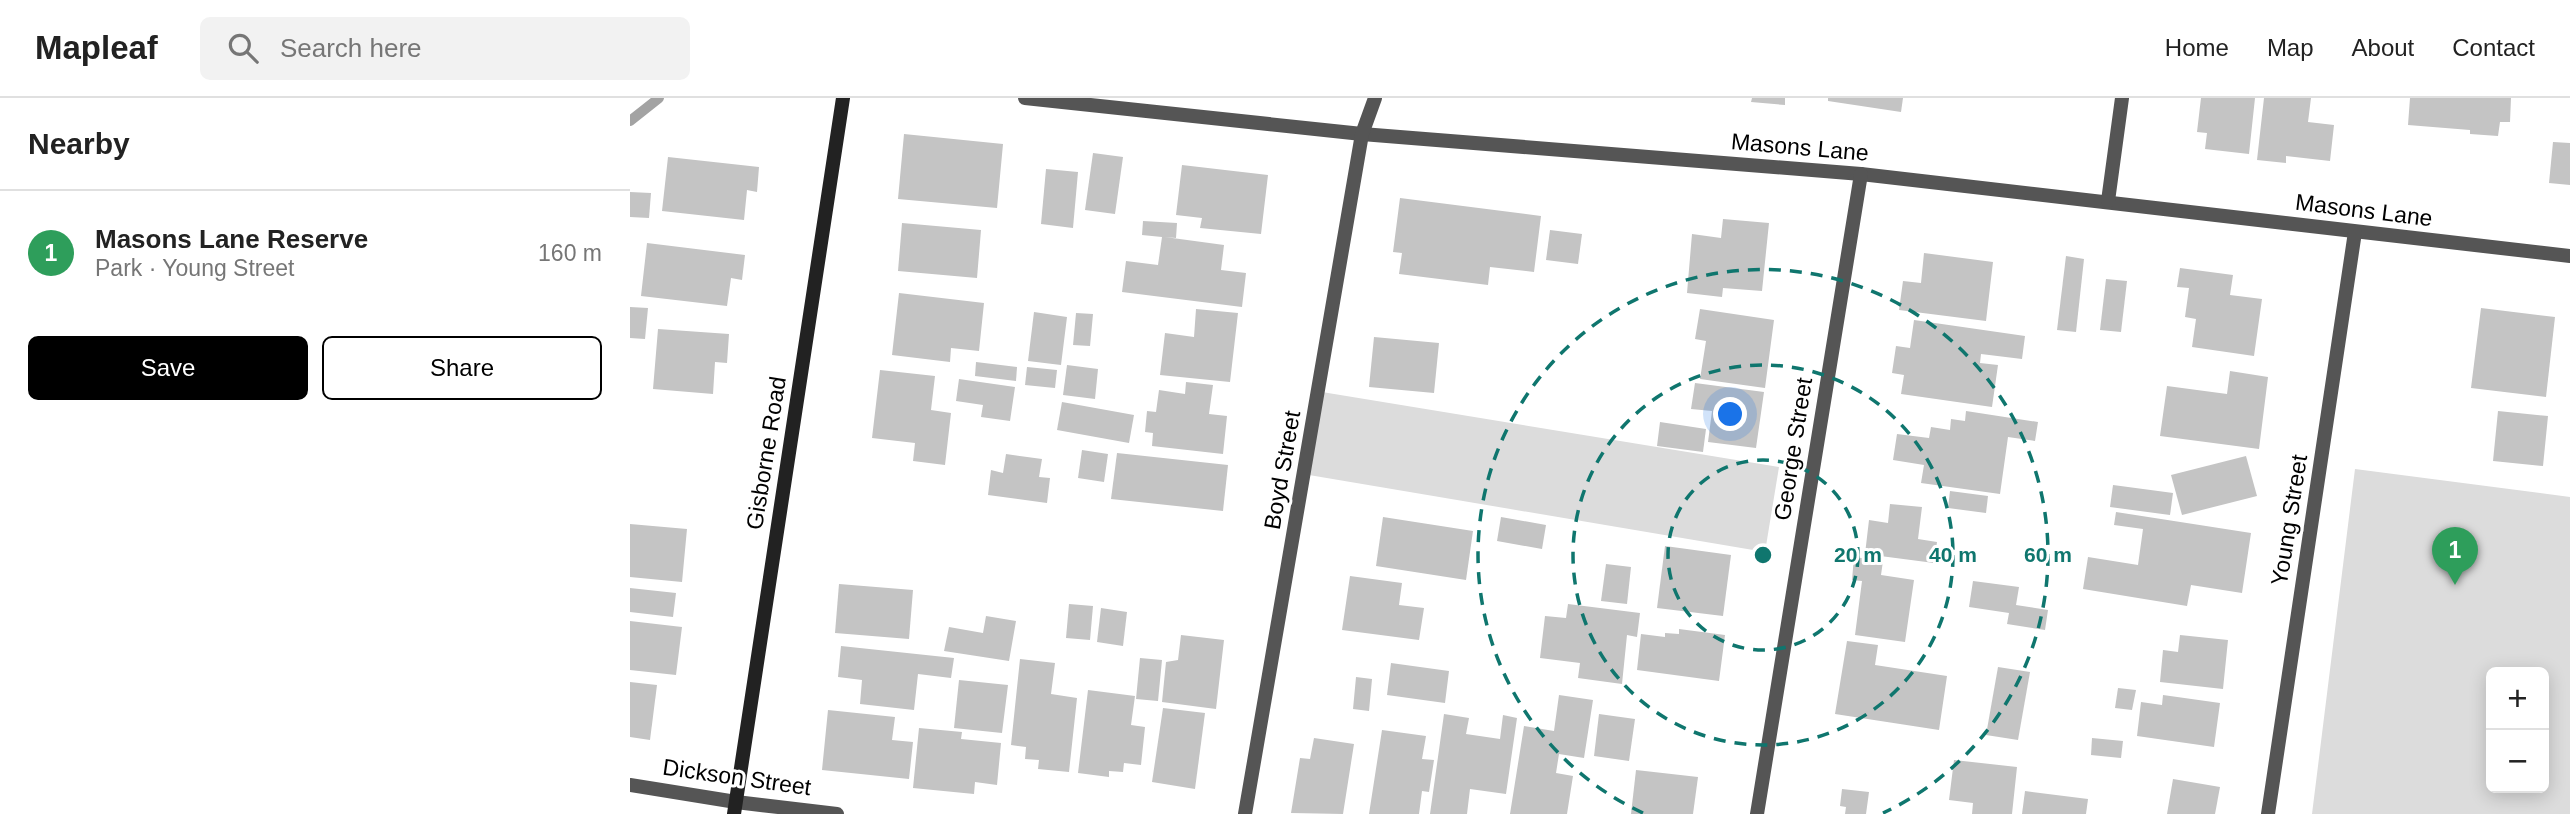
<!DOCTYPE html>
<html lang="en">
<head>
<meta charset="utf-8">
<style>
  :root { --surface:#fff; --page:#f2f2f2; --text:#222; --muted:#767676; --line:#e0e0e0; --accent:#000 }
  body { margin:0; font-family:Helvetica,sans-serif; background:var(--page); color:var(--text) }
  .controls { position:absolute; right:21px; bottom:21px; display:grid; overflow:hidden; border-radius:10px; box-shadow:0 4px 18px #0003 }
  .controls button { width:63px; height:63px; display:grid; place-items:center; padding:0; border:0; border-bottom:2px solid var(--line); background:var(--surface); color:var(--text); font:35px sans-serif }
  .you { position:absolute; left:1101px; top:317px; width:24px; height:24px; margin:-18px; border:5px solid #fff; border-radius:50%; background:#1a73e8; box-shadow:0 0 0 10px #1a73e833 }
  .badge { display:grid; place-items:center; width:46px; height:46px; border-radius:50%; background:var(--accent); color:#fff; font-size:23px; font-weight:700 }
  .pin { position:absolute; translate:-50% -58px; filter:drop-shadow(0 2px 4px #0008) }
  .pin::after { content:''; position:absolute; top:37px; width:24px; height:21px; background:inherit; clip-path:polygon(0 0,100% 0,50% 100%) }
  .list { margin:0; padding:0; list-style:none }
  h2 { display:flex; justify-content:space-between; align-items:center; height:91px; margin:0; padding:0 28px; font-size:30px }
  h2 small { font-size:23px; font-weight:400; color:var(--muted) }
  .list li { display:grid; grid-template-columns:46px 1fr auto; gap:21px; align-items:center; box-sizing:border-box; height:126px; padding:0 28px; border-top:2px solid var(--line) }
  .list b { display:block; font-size:26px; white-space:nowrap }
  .list p { margin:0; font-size:23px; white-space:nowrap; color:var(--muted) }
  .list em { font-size:23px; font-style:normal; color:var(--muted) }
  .actions { display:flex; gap:14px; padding:21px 28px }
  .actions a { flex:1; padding:16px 0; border:2px solid var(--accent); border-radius:10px; text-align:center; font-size:24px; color:var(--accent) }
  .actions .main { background:var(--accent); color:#fff }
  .icon { flex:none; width:38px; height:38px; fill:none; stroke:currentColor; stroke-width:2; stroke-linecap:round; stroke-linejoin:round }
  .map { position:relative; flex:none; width:1940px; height:716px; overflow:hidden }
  header { display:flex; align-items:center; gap:42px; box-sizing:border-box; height:98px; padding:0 35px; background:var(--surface); border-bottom:2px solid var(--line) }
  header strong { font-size:33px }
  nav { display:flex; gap:38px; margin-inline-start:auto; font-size:24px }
  .search { width:490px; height:63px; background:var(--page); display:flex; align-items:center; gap:18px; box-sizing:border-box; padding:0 24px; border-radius:10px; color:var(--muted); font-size:26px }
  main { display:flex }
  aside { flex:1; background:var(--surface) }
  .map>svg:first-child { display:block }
  .green { fill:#dcdcdc; fill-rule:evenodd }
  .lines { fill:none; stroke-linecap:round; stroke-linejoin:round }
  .stream { stroke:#a3a3a3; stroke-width:10 }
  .building { fill:#c4c4c4 }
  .minor { stroke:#555; stroke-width:14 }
  .secondary { stroke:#222; stroke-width:14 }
  .ring { fill:none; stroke:#0f766e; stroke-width:3.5; stroke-dasharray:12 9 }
  .labels { text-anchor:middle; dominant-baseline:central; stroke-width:6; stroke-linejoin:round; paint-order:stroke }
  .street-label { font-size:23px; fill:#000; stroke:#fff }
  .centre { fill:#0f766e; stroke:#fff; stroke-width:3.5 }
  .ring-label { font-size:21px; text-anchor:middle; font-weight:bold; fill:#0f766e; stroke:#fff; stroke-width:6; stroke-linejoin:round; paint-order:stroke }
</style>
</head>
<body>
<header>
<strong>Mapleaf</strong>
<div class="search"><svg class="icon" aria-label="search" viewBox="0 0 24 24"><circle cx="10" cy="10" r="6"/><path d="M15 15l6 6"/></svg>Search here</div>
<nav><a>Home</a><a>Map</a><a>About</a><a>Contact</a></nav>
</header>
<main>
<aside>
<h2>Nearby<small></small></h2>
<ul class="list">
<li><span class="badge" style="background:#2e9e5b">1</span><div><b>Masons Lane Reserve</b><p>Park · Young Street</p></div><em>160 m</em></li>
</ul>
<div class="actions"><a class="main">Save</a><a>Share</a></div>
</aside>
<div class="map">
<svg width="1940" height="716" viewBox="0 0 1940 716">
  <rect width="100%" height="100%" fill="#fff"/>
  <g class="green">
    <polygon points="692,294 1149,369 1135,454 679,377"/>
    <path d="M 1725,371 L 1940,399 L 1940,716 L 1682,716 ZM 1914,574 L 1914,690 L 1861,690 L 1861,574 Z"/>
  </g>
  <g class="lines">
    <polyline class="stream" points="0,23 29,0"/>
  </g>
  <g class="building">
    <polygon points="1122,0 1155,0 1155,7 1121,4"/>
    <polygon points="1198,0 1273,0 1271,14 1198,3"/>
    <polygon points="1571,0 1625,0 1619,56 1575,51 1577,35 1567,34"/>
    <polygon points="1634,0 1681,0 1678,24 1704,27 1700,63 1656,58 1656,65 1627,62"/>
    <polygon points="1780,0 1881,0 1880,24 1870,24 1868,38 1840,36 1840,32 1778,27"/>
    <polygon points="274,36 373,46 367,110 268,101"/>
    <polygon points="1923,44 1940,45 1940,87 1919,85"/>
    <polygon points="463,55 493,59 485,116 455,112"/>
    <polygon points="38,59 129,69 127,94 117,92 114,122 32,113"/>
    <polygon points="552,67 638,77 631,136 570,130 572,120 546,117"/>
    <polygon points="416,71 448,74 443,130 411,126"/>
    <polygon points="0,94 21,95 19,120 0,119"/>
    <polygon points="770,100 911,118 904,174 860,169 858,187 769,176 772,155 763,154"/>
    <polygon points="1093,121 1139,125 1132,193 1093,190 1092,199 1057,195 1062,136 1091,140"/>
    <polygon points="513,123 547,125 546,140 535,139 594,147 591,172 616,175 612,209 492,194 496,163 528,167 532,139 512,137"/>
    <polygon points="272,125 351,132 347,180 268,173"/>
    <polygon points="920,132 952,136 948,166 916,162"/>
    <polygon points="17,145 115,157 112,182 101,180 97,208 11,198"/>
    <polygon points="1294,155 1363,164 1356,223 1269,212 1273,183 1291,185"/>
    <polygon points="1436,158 1454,161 1446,234 1427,232"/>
    <polygon points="1550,170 1603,177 1600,197 1632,201 1624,258 1562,249 1566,221 1555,219 1559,190 1547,189"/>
    <polygon points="1476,181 1497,183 1491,234 1470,232"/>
    <polygon points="269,195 354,205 349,253 321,250 320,264 262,257"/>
    <polygon points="0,209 18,210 15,241 0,240"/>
    <polygon points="1851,210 1925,219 1916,299 1841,290"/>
    <polygon points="566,211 608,215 600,284 530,277 535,235 564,239"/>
    <polygon points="1070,211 1144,222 1135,290 1070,281 1076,243 1065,241"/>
    <polygon points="404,214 437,219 431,267 398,263"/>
    <polygon points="446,215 463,216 460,248 443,247"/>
    <polygon points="1284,222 1395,238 1392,261 1351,256 1350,265 1368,267 1362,309 1271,296 1274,277 1262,275 1266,248 1280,250"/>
    <polygon points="28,231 99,236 97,265 85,264 83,296 23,291"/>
    <polygon points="744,239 809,245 804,295 739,289"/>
    <polygon points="346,264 387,269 386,283 345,278"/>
    <polygon points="437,267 468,271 465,301 433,297"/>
    <polygon points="397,269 427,272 425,290 395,287"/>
    <polygon points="250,272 305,278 301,312 321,315 315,367 283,363 285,345 242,340"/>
    <polygon points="1600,273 1638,279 1629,351 1530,338 1537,288 1597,296"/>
    <polygon points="329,281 385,289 380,323 351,319 353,307 326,303"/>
    <polygon points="556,284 583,287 579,316 597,318 593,356 522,348 523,335 515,334 517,313 526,314 529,292 555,296"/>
    <polygon points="1065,285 1134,294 1126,350 1078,344 1082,313 1061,311"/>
    <polygon points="432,304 504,317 499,345 427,332"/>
    <polygon points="1336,313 1408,324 1405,343 1378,339 1370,396 1291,385 1294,367 1263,362 1267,336 1299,340 1301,329 1320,332 1321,321 1335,323"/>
    <polygon points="1868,313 1918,318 1913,368 1863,363"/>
    <polygon points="1030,324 1076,331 1073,354 1027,348"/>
    <polygon points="452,352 478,356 474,384 448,380"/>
    <polygon points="487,355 598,367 593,413 481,401"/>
    <polygon points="376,356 412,361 409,379 420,380 417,405 358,397 361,372 373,375"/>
    <polygon points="1616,358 1627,398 1552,417 1541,377"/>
    <polygon points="1483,387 1543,395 1540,417 1480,409"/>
    <polygon points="1320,393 1358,398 1356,415 1318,410"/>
    <polygon points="1260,406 1292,409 1288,441 1307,444 1304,465 1235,456 1239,422 1258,425"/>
    <polygon points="1486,414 1621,435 1612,495 1561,487 1557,508 1453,491 1458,459 1508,467 1513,431 1484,427"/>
    <polygon points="753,419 843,433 836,482 746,468"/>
    <polygon points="871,419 916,427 912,451 867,443"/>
    <polygon points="0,426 57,431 52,484 0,479"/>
    <polygon points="1035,448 1101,457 1093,518 1027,510"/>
    <polygon points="1224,459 1253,463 1251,477 1284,482 1275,544 1225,537 1232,483 1222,482"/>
    <polygon points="976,466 1001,469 997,506 971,503"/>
    <polygon points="720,478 772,485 769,507 794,510 789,542 712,532"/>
    <polygon points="1343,483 1389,489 1386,507 1418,512 1415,532 1377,526 1379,515 1339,509"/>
    <polygon points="209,486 283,492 279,541 205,535"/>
    <polygon points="0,490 46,495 43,519 0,514"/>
    <polygon points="439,506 463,508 460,542 436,540"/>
    <polygon points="938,506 1010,515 1007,539 997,537 992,586 948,580 950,565 910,560 915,518 936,520"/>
    <polygon points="471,510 497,514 493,548 467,544"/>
    <polygon points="356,518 386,523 379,563 314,553 319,529 353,535"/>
    <polygon points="0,523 52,529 46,577 0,572"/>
    <polygon points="1049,531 1095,537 1089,583 1007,572 1011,536 1035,539 1035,535 1049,536"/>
    <polygon points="551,537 594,542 586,611 532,604 536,564 548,562"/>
    <polygon points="1550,537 1598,542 1593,591 1530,584 1533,552 1548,554"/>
    <polygon points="1217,543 1248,547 1245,567 1317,578 1309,632 1205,616"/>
    <polygon points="211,548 324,560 321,580 288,576 284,612 230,606 232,582 208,579"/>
    <polygon points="510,560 532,562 528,603 506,601"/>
    <polygon points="390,561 425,565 421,596 447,600 439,674 408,671 409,662 395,661 396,649 381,647"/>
    <polygon points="761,565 819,573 815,605 757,597"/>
    <polygon points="1368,569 1400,574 1388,642 1356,637"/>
    <polygon points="726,579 742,581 739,613 723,611"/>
    <polygon points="329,582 378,587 372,635 324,630"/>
    <polygon points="0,584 27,587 20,642 0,639"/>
    <polygon points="1488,590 1506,592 1502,612 1485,610"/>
    <polygon points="458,592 505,598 501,627 515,629 511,667 494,665 493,674 479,673 479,679 448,675"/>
    <polygon points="929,597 963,602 954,660 929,656 926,675 943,678 937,716 880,716 894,628 924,633"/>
    <polygon points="1533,597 1590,605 1584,649 1507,638 1511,604 1532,607"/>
    <polygon points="533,610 575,615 565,691 522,684"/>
    <polygon points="198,612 265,619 262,642 283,644 279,681 192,672"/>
    <polygon points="814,616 839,620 836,636 870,641 873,617 887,620 876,696 840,691 837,716 800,716"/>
    <polygon points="969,616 1005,621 999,663 964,658"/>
    <polygon points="289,630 332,634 331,641 371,645 367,687 345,684 344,696 283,690"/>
    <polygon points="752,632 796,638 792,661 804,662 799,694 792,693 789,716 739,716"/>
    <polygon points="684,640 724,646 713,716 661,715 670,660 680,661"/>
    <polygon points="1462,640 1493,643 1491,660 1461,657"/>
    <polygon points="1324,662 1387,669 1382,716 1342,716 1343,705 1319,702"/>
    <polygon points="1006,672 1068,679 1063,716 1001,716"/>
    <polygon points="1543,681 1590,689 1585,716 1537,716"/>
    <polygon points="1212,691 1239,694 1236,716 1215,716 1216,709 1210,708"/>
    <polygon points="1395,693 1458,701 1456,716 1392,716"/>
  </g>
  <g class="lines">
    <g class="minor">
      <polyline points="395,0 732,36 1231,76 1940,158"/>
      <polyline points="1478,103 1492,0"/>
      <polyline points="0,687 106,704 207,716"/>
      <polyline points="615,716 732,36 745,0"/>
      <polyline points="1127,716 1231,76"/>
      <polyline points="1638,716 1725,134"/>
    </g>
    <polyline class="secondary" points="104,716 213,0"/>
  </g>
  <g class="ring">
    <circle cx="1133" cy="457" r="95"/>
    <circle cx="1133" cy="457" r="190"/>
    <path d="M1013 715A285 285 0 1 1 1253 715"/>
  </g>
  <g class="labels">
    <g class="street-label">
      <text transform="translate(1170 49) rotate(5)">Masons Lane</text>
      <text transform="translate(1734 112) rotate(7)">Masons Lane</text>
      <text transform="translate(1163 351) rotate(-81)">George Street</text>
      <text transform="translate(136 355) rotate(-81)">Gisborne Road</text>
      <text transform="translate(652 372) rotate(-80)">Boyd Street</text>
      <text transform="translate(1659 422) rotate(-81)">Young Street</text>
      <text transform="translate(107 679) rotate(8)">Dickson Street</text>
    </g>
  </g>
  <circle cx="1133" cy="457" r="10" class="centre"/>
  <g class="ring-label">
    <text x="1228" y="464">20 m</text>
    <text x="1323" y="464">40 m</text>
    <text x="1418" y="464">60 m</text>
  </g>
</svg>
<div class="controls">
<button>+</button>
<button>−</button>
</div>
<div class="you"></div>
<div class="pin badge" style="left:1825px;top:487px;background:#2e9e5b">1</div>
</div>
</main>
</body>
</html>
